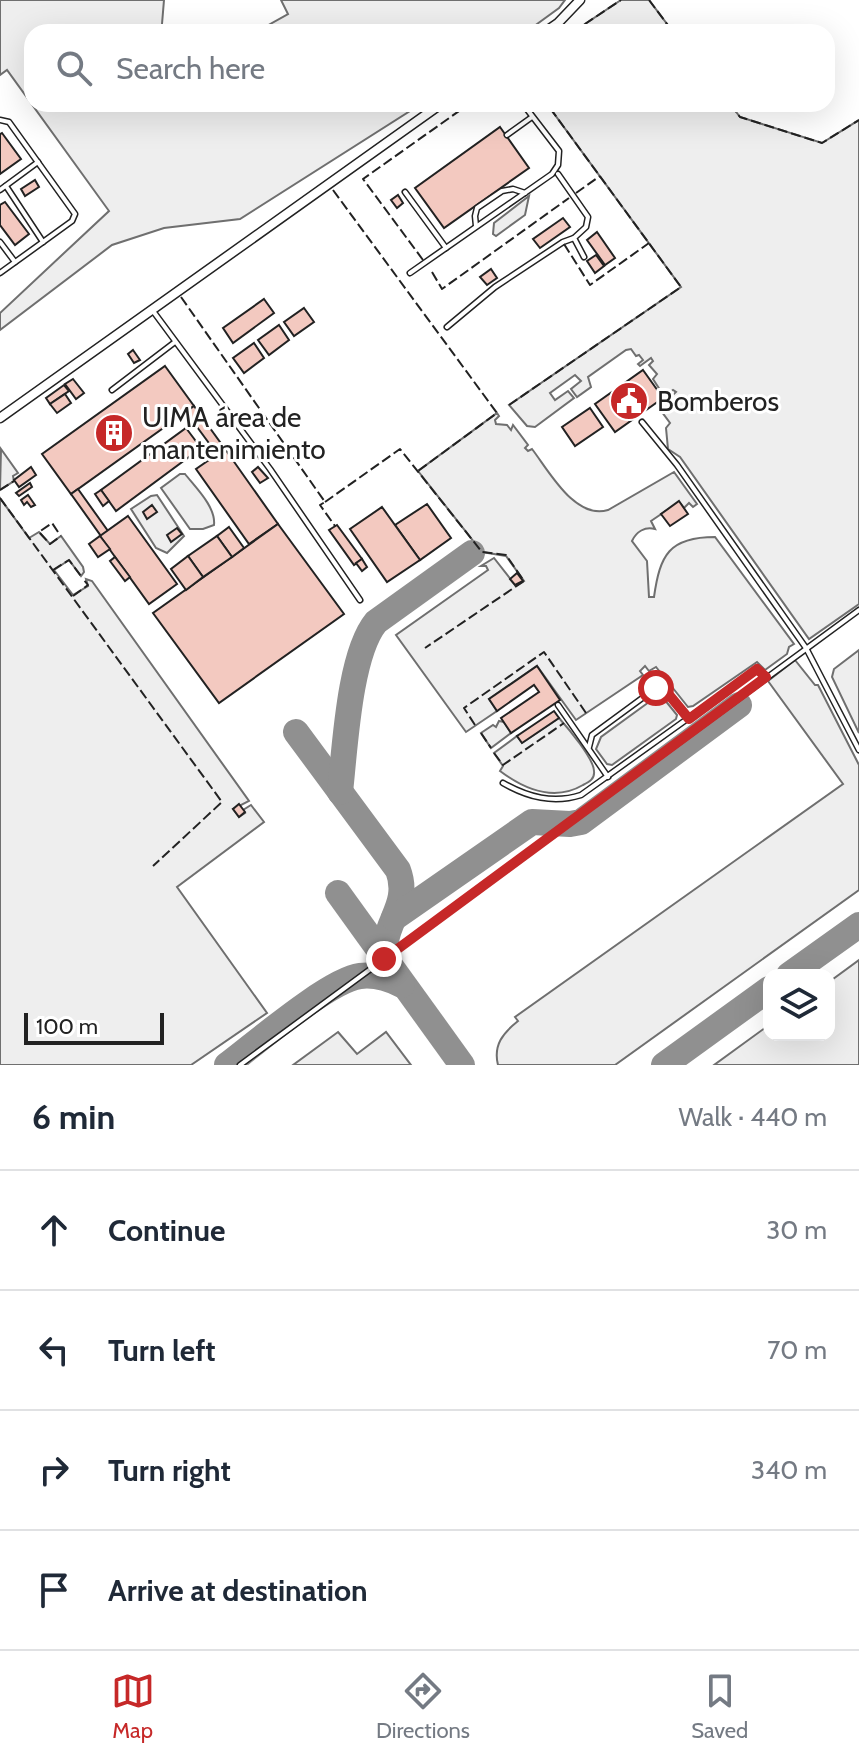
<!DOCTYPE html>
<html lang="en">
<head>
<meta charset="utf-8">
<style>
  :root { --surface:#fff; --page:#f2f2f3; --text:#1f2937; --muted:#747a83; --line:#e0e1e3; --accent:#c62828 }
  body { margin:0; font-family:Cabin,sans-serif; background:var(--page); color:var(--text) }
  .controls { position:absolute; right:24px; bottom:24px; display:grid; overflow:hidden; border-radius:16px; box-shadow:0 8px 32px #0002 }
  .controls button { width:72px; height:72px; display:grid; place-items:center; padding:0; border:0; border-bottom:2px solid var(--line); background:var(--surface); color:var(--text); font:40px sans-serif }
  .scale { position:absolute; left:24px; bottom:20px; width:140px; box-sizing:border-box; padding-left:8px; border:4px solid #222; border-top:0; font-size:22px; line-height:28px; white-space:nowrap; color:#222; -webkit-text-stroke:6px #fff; paint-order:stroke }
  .stop { position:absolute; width:24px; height:24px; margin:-18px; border:6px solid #c62828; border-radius:50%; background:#fff }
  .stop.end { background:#c62828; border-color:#fff; box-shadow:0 2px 8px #0008 }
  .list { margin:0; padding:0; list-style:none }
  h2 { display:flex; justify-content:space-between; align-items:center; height:104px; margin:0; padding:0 32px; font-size:34px }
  h2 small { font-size:26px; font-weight:400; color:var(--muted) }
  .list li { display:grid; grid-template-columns:52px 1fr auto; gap:24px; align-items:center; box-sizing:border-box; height:120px; padding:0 32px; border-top:2px solid var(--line) }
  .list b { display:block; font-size:30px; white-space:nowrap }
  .list em { font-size:26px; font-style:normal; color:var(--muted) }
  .icon { flex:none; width:44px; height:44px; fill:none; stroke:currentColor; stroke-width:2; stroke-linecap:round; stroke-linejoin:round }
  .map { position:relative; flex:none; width:859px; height:1065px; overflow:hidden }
  .search { position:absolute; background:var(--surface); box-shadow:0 8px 32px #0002; left:24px; right:24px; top:24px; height:88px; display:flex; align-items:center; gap:20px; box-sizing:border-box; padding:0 28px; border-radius:24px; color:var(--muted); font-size:30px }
  .sheet { height:584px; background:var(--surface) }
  nav { display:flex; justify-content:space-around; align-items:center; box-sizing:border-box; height:112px; border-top:2px solid var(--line); background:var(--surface); font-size:22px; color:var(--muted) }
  nav a { display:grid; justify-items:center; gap:4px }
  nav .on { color:var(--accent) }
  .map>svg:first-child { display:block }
  .green { fill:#eee; stroke:#6f6f6f; stroke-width:2 }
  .parking { fill:#ededed; stroke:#6f6f6f; stroke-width:2 }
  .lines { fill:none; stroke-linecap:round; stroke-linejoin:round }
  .taxiway { stroke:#909090; stroke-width:26 }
  .building { fill:#f3c9c0; stroke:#222; stroke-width:2 }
  .lane-casing { stroke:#222; stroke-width:7 }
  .street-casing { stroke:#222; stroke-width:11 }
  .lane { stroke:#fff; stroke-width:4 }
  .street { stroke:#fff; stroke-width:8 }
  .fence { stroke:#222; stroke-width:2; stroke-dasharray:10 4; stroke-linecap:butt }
  .route { stroke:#c62828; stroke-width:10 }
  .labels { text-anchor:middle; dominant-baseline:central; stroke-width:6; stroke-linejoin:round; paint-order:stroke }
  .poi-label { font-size:28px; fill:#222; stroke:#fff; text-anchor:start }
</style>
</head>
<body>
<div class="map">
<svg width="859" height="1065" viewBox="0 0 859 1065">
  <rect width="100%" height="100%" fill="#fff"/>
  <g class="green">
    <polygon points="0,0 164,0 162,24 165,32 32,32 32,104 421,104 240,219 164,228 112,245 0,330 0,313 109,211 7,70 0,75"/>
    <polygon points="281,0 565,0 559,8 526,32 256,32 288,14"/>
    <polygon points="621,0 649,0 673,32 573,32"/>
    <polygon points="547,104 730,104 740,117 822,143 859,120 859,604 809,639 680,457 668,449 666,428 670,423 659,408 676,392 673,390 664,396 653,379 657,374 649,365 653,361 651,358 640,366 638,364 643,360 639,355 636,356 631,349 626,350 588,377 591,387 577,397 571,389 581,381 575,375 550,393 555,400 568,391 574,398 535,427 527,426 509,405 681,287"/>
    <path d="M 497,413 L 499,416 L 495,420 L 496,424 L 507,425 L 511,430 L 513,425 L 528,445 L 525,448 L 528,451 L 532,449 C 549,471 575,520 608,510 L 674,472 L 697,504 L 693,507 L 689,503 L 684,508 L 679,502 L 651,521 L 655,529 C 645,526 636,532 632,541 L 647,561 L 649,597 L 654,597 C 660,555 669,537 715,537 L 794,644 L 789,647 L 787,654 L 765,670 L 757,662 L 693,706 L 688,707 L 656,667 L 649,671 L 645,666 L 640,671 L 643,675 L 576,720 L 537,666 L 489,699 L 497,711 L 466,732 L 396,635 L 488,570 L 486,566 L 481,566 L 494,558 L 516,586 L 524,581 L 506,556 L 482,552 L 418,471 Z"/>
    <polygon points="1,449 18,473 13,476 14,481 0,490"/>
    <path d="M 180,474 L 185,474 C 196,488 216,507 214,525 L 203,529 L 190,529 L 161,488 Z"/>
    <polygon points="157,495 184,536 167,553 156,548 131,509 151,496"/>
    <polygon points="0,498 29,538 39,532 50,544 61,536 83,567 84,572 81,576 69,560 54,570 73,595 88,586 86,579 92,581 249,801 233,809 239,817 245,813 243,810 251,805 264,822 177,887 267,1013 191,1065 0,1065"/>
    <polygon points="859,650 859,733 832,677 834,669"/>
    <path d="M 795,660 L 815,685 L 818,685 L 859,765 L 859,890 L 615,1065 L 498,1065 C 493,1045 503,1033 518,1021 L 515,1017 L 843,784 L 768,681 Z"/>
    <polygon points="660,694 677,715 676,719 612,765 607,764 596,749 601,737"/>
    <path d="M 559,718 C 568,728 594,759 594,771 C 595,779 589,782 583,785 C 554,802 524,789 500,771 L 503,766 L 494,753 L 517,736 L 522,743 Z"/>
    <polygon points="499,721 504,722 511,733 491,748 481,733 493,725 496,727"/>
    <polygon points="859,960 859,1065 714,1065 769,1025 769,1035 829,1035 829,982"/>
    <polygon points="338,1032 357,1054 386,1032 411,1065 293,1065"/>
  </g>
  <polygon class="parking" points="529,196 525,215 496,236 493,234 494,223"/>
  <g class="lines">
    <g class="taxiway">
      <path d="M 296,732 L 398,870 C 413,910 374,927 389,966"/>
      <path d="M 340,792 C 345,749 349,655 376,622 L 472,553"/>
      <polyline points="338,893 462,1065"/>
      <polyline points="394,918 532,822 570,824 581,822 739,705"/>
      <polyline points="789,975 859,925"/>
      <path d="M 227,1065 C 255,1044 329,980 360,976 C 375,974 390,979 402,985"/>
      <polyline points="664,1065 769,989"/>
    </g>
  </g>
  <g class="building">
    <polygon points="500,127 529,168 444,228 415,188"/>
    <polygon points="2,133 21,159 0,174 0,134"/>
    <polygon points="35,180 39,187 25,196 21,189"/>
    <polygon points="398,195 403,203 397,208 391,200"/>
    <polygon points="5,202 29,234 15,245 0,225 0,205"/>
    <polygon points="563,218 570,227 540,248 533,239"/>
    <polygon points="597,232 615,258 605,265 587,240"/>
    <polygon points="596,255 604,266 595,273 587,261"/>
    <polygon points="491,269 497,278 487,285 480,277"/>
    <polygon points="264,299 274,313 233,343 223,328"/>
    <polygon points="304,308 314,322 294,336 284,322"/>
    <polygon points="279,325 289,340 269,355 258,340"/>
    <polygon points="254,343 264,358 244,373 233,358"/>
    <polygon points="133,350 140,360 134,363 128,354"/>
    <polygon points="165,366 194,406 71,494 42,454"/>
    <polygon points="643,370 663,398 615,432 595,404"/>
    <polygon points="73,379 84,393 76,399 65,384"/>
    <polygon points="64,385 69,391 50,404 46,398"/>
    <polygon points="65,394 71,403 57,413 50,404"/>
    <polygon points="194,406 225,449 217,454 186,412"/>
    <polygon points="590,408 603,427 575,446 562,427"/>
    <polygon points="186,428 201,448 116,511 101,490"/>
    <polygon points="225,449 278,524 249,544 196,469"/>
    <polygon points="31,467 36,475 19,487 14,480"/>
    <polygon points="258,467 268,478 260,483 252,472"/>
    <polygon points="30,483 32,487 19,496 16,493"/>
    <polygon points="78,489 108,531 101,536 71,494"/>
    <polygon points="101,490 109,501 103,506 95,494"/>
    <polygon points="28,495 35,505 31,507 27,502 24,505 21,500"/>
    <polygon points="679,501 688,514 670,526 661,514"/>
    <polygon points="427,504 451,538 420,560 395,525"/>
    <polygon points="152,505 157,512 147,519 143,512"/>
    <polygon points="382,507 420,560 387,582 350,529"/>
    <polygon points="128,516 177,584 149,604 100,536"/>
    <polygon points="278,524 344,614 219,703 153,613"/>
    <polygon points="337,525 362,559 354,565 329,530"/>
    <polygon points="229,527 244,548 232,557 217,536"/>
    <polygon points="177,528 182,534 171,542 167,535"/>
    <polygon points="100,536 110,549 98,557 89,544"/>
    <polygon points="217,536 232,557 203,577 188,556"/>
    <polygon points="188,556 203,577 186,590 171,569"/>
    <polygon points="115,557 130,577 125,581 110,561"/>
    <polygon points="362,559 367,567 362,571 356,563"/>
    <polygon points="517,573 523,581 515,585 510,579"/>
    <polygon points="537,666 560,700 511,733 501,718 539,692 534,685 497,711 489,699"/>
    <polygon points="554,711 559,718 522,743 517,736"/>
    <polygon points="239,804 245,812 239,817 233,809"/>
  </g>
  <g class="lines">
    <defs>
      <g id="lane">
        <polyline points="0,120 9,122 75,214 72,221 0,273"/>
        <polyline points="507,135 532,117"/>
        <polyline points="558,174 588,217 586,227 574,238 584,257"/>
        <polyline points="6,186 43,242"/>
        <polyline points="0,190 38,162"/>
        <polyline points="405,192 446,248"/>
        <polyline points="476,226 475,216 477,208 502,191 513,189 525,193"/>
        <polyline points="0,242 15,262"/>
        <polyline points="410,273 552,174 558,165 559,151 523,104"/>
        <polyline points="153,311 270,469 360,600"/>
        <polyline points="447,327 495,287 563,242 574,238"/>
        <polyline points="112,390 175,342"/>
        <polyline points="642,422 677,465 806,648 859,750"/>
        <polyline points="558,705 608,777"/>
        <polyline points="589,747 592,735 656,688 665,690 689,719"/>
        <path d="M 503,783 C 528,797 553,804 581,795 L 757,669 L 766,677"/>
        <polyline points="240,1065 859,610"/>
      </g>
      <g id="street">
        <polyline points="545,32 558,23 580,0"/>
        <polyline points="0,418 441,104"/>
      </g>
    </defs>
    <use href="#lane" class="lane-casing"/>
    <use href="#street" class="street-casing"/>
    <use href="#lane" class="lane"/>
    <use href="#street" class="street"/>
    <g class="fence">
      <polyline points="649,0 673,32"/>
      <polyline points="573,32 621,0"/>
      <polyline points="730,104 740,117 822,143 859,120"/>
      <polyline points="333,190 497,413 418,471"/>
      <polyline points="576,193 600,176"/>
      <polyline points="564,244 590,285 649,243"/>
      <polyline points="423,260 363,179 469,104"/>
      <polyline points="432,272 442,289 569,198"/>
      <polyline points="181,297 325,502 320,505 335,526"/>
      <polyline points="509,405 681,287 547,104"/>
      <polyline points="268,458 285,445"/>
      <polyline points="0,490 14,481"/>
      <polyline points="0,498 222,802 153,866"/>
      <polyline points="325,502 400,449 482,552 506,555 524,581 425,648"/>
      <polyline points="58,532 52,523 39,532 50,544 61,536"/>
      <polyline points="53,570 69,560 81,576"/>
      <polyline points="73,596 88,585 84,580"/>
      <polyline points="475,725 464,708 544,652 586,713"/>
      <polyline points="481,733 491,748"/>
      <polyline points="494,753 503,765 564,723"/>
    </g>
  </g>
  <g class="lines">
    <polyline class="route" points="384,959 766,677 757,669 689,719 665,690 656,688"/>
  </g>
  <defs>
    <symbol id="civic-disc" viewBox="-11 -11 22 22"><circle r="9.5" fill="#c62828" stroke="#fff"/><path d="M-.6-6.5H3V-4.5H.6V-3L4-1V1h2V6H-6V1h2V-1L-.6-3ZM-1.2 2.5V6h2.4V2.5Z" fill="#fff"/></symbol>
    <symbol id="building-disc" viewBox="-11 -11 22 22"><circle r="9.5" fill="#c62828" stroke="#fff"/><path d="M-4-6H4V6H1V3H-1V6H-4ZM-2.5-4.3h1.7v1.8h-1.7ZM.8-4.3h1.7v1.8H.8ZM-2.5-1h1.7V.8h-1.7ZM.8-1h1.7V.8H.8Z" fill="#fff"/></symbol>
  </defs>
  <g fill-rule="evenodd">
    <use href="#civic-disc" x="607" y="379" width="44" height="44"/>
    <use href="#building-disc" x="92" y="411" width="44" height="44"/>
  </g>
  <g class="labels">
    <g class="poi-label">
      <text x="657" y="401">Bomberos</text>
      <text x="142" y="417">UIMA área de<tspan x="142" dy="32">mantenimiento</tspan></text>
    </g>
  </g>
</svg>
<div class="controls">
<button><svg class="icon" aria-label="layers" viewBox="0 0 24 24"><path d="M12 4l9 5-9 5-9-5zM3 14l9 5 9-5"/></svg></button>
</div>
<div class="scale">100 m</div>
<div class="stop" style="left:656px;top:688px"></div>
<div class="stop end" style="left:384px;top:959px"></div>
<div class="search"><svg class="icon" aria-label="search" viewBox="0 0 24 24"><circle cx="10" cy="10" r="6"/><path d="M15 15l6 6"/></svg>Search here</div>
</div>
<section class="sheet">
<h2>6 min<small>Walk · 440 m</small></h2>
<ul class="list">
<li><svg class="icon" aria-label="ahead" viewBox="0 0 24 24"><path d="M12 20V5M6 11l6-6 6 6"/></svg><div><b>Continue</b></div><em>30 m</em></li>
<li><svg class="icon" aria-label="left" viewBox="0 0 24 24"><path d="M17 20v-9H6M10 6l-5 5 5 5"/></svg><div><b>Turn left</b></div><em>70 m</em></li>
<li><svg class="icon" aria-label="right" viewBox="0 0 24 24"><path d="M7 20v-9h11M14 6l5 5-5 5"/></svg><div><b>Turn right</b></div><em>340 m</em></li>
<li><svg class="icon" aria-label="arrive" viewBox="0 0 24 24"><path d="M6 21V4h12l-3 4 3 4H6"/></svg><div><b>Arrive at destination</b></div></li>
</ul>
</section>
<nav>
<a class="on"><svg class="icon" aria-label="map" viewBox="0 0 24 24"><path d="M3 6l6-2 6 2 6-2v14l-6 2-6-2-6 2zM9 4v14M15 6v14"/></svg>Map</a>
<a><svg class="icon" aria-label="directions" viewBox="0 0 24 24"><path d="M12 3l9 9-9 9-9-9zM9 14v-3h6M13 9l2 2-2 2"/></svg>Directions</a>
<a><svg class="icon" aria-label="saved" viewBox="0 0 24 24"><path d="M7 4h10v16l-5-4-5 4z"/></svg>Saved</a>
</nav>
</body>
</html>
